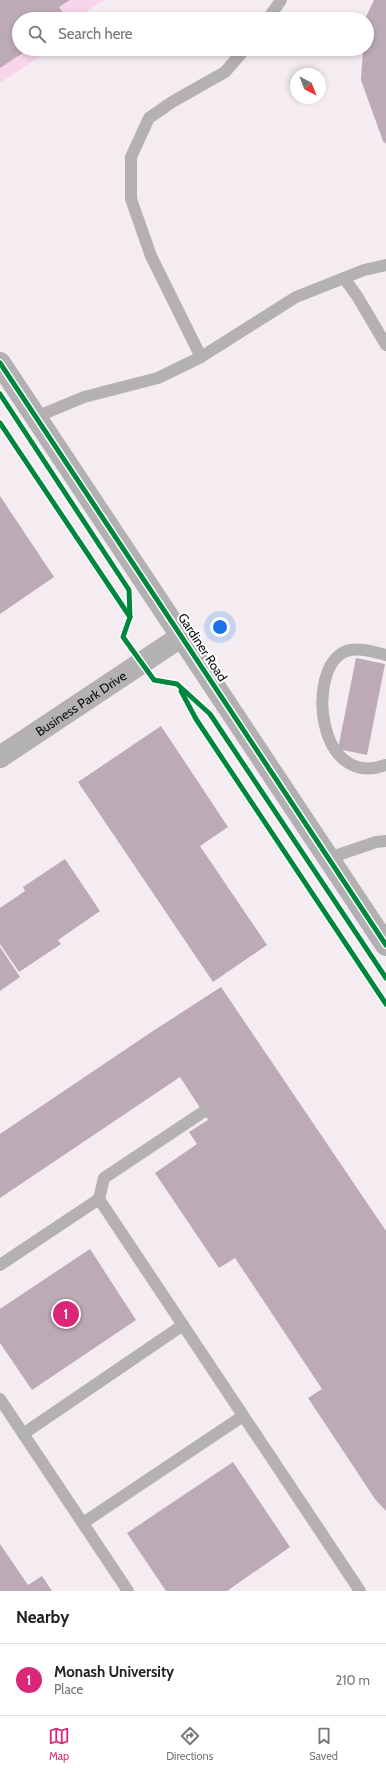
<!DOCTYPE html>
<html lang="en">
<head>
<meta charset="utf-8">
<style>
  :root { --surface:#fff; --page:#f2f2f2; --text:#222; --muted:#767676; --line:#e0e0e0; --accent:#db2777 }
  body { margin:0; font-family:Cabin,sans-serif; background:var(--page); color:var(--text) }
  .compass { position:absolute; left:290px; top:68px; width:36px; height:36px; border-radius:50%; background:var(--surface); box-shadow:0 2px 6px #0003; rotate:138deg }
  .you { position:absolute; left:220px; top:627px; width:14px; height:14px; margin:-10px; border:3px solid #fff; border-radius:50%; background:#1a73e8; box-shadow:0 0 0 6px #1a73e833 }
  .badge { display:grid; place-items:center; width:26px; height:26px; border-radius:50%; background:var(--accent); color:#fff; font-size:13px; font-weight:700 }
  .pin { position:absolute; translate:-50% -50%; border:2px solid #fff; box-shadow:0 1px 4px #0006 }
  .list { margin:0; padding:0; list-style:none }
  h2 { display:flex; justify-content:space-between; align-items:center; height:52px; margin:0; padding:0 16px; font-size:17px }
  h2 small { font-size:13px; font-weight:400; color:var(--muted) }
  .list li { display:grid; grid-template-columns:26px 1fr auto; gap:12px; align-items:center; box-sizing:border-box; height:72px; padding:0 16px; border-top:1px solid var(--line) }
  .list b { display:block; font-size:15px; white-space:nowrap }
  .list p { margin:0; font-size:13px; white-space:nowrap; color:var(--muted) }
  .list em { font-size:13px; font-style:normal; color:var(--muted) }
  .icon { flex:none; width:22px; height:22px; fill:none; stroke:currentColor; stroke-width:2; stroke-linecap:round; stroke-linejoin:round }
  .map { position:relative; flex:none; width:386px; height:1591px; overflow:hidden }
  .search { position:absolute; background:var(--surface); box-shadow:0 2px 6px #0003; left:12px; right:12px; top:12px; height:44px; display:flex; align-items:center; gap:10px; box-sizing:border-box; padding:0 14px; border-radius:22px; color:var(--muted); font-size:15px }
  .sheet { height:124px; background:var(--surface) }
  nav { display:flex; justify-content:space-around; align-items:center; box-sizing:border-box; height:56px; border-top:1px solid var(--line); background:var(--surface); font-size:11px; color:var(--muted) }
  nav a { display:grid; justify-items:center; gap:2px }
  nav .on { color:var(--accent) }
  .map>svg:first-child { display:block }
  .green { fill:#f8d5e9 }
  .building { fill:#bcaab5 }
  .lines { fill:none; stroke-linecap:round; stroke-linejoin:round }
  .lane { stroke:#b3b1b2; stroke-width:12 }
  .street { stroke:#b3b1b2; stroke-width:22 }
  .secondary { stroke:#b3b0b1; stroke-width:22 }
  .cycleway-casing { stroke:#fff; stroke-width:8 }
  .cycleway { stroke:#00873e; stroke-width:5 }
  .labels { text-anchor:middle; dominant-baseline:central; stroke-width:4; stroke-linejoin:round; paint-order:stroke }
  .street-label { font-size:13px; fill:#120e10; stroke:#fff }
</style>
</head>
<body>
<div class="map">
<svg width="386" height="1591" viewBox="0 0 386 1591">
  <rect width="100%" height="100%" fill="#f4ecf0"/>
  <g class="green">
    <polygon points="70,0 104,0 82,14 85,19 67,19 59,7"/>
    <polygon points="29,49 51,49 0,83 0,68"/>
  </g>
  <g class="building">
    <polygon points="0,0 70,0 59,7 67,19 19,19 19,49 29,49 0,68"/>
    <polygon points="374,0 386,0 386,144 383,141 361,80 363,49 367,49 367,19 365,19"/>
    <polygon points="0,496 54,577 0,614"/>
    <polygon points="356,658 385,664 367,755 338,749"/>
    <polygon points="161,726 228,827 200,846 267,945 213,982 78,782"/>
    <polygon points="65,859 100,911 58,940 61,944 19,972 0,944 0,908 25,891 23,887"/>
    <polygon points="0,947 20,977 0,991"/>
    <polygon points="221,987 386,1231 386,1511 375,1499 308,1398 322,1389 235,1258 219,1268 155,1173 197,1144 189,1132 208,1120 180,1077 0,1198 0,1134 150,1033"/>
    <polygon points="90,1249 136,1320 32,1390 0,1343 0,1309"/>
    <polygon points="233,1462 290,1547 227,1591 166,1591 127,1533"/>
    <polygon points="0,1544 28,1585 42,1576 52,1591 0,1591"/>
  </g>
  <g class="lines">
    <g class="lane">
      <polyline points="268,19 281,0"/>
      <polyline points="344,278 364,270 386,265"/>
      <polyline points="201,357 151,256 131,199 131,157 149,118 172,102 225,72 245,49"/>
      <polyline points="36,417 84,397 158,378 201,357 296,297 344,278 357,296 386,345"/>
      <path d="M 386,655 C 374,652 356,646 344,652 C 306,671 317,790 386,765"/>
      <polyline points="329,858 376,842 386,841"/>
      <polyline points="99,1199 104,1178 203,1112"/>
      <polyline points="0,1265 99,1199 360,1591"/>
      <polyline points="0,1399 128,1591"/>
      <polyline points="23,1434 183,1325"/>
      <polyline points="83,1523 243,1416"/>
    </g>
    <path class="street" id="s1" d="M 0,757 L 182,636"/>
    <polyline class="secondary" points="0,363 386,945"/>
    <defs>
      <g id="cycleway">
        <polyline points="0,363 386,945"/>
        <polyline points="0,394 129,590 130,617 123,637 154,680 177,684 210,714 386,978"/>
        <polyline points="0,423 130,617"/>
        <polyline points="181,691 196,719 386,1004"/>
      </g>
    </defs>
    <use href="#cycleway" class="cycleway-casing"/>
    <use href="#cycleway" class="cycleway"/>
  </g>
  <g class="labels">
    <g class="street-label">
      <text transform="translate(203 647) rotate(57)">Gardiner Road</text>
      <text stroke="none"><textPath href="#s1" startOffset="97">Business Park Drive</textPath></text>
    </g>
  </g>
</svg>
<svg class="compass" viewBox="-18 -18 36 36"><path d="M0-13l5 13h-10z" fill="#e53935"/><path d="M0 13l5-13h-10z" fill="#767676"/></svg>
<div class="you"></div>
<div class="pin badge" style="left:66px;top:1314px">1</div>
<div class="search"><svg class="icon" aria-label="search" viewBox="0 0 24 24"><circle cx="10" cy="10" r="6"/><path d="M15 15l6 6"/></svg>Search here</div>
</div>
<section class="sheet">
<h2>Nearby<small></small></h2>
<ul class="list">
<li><span class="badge">1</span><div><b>Monash University</b><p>Place</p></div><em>210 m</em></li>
</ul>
</section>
<nav>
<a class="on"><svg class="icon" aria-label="map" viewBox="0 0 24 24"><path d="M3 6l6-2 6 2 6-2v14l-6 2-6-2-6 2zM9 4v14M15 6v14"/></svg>Map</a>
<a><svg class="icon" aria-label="directions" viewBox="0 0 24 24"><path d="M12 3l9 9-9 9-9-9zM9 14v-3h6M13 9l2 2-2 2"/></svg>Directions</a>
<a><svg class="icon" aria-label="saved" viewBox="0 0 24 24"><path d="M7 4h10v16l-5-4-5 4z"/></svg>Saved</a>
</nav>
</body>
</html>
